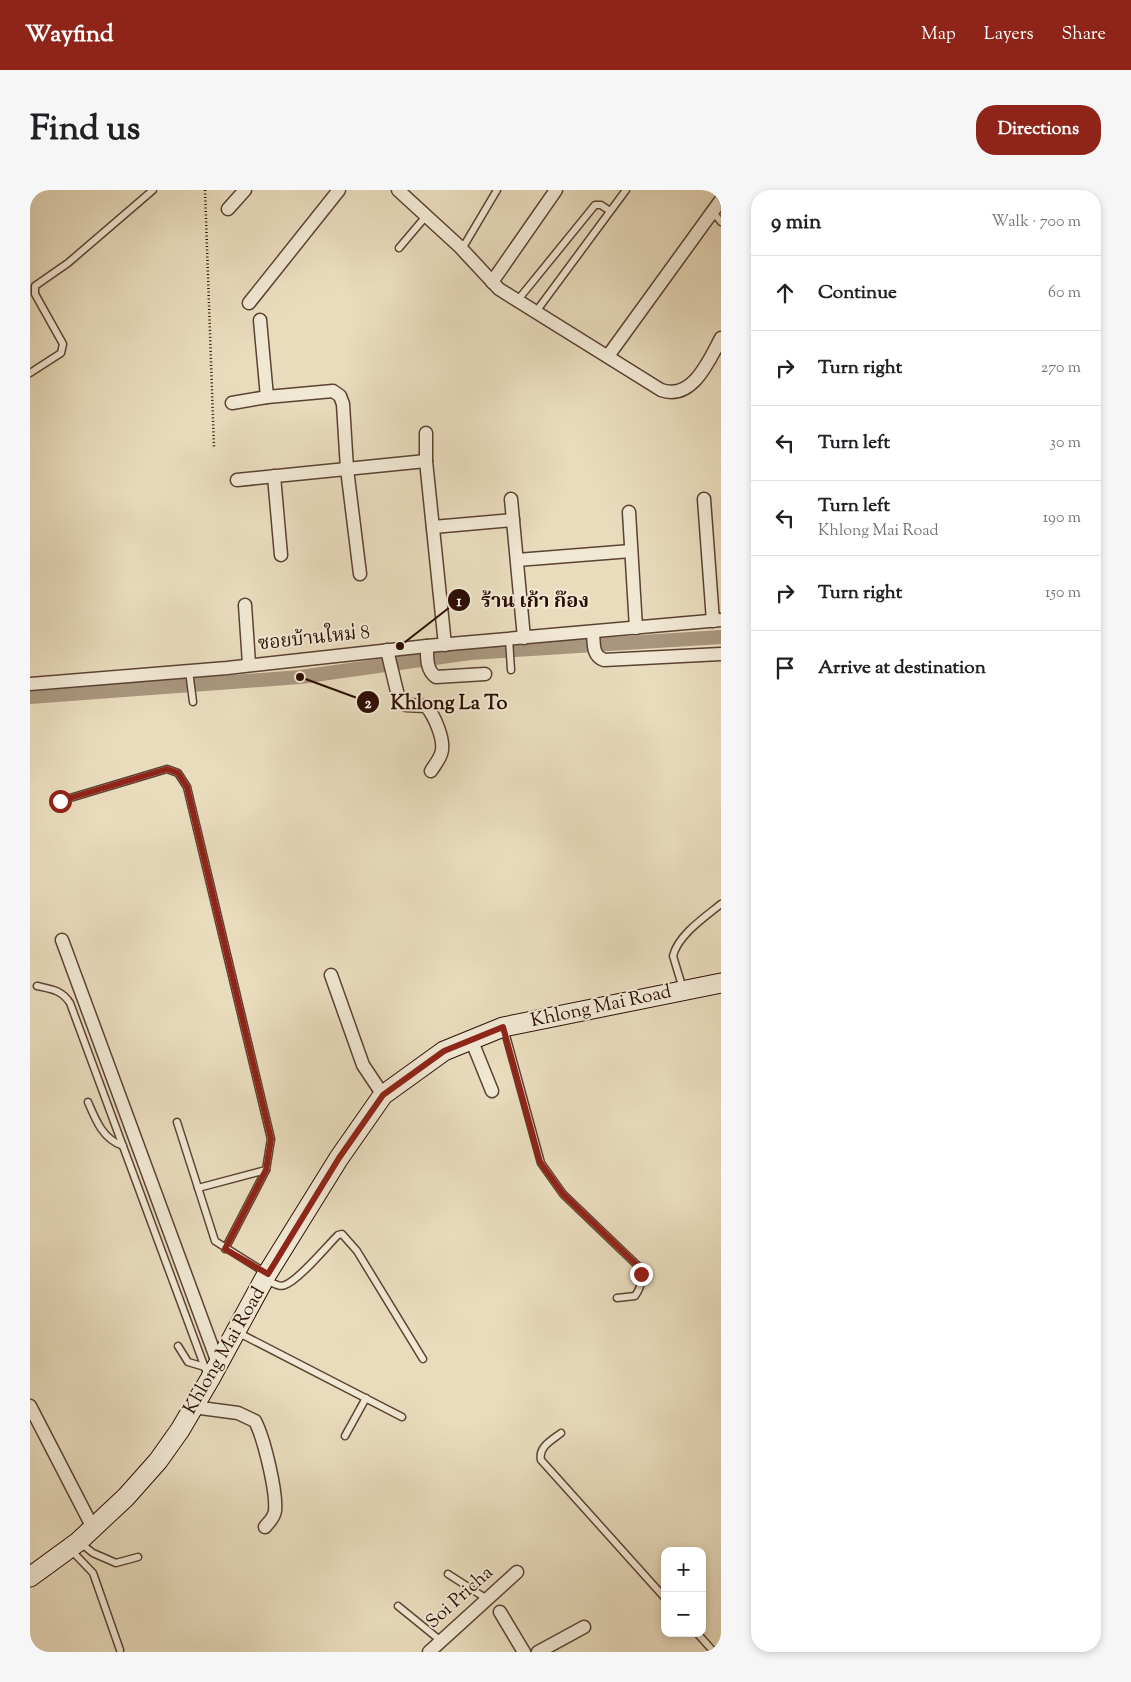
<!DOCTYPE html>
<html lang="en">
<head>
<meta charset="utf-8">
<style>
  :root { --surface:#fff; --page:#f6f6f6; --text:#202124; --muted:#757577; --line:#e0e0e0; --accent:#8f2418 }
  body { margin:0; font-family:"Sorts Mill Goudy","Noto Serif Thai",serif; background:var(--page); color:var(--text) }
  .controls { position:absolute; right:15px; bottom:15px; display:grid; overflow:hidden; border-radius:10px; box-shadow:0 2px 8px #0003 }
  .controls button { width:45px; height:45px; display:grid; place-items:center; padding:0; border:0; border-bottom:1px solid var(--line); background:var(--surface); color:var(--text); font:25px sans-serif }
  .stop { position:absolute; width:15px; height:15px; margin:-11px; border:4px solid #8f2418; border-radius:50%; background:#fff }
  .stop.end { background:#8f2418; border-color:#fff; box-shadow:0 1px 5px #0008 }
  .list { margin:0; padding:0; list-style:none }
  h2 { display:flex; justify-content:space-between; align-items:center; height:65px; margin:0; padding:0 20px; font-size:21px }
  h2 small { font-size:16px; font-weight:400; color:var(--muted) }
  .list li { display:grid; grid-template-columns:32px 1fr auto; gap:15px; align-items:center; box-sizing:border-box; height:75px; padding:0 20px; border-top:1px solid var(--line) }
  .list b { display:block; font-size:19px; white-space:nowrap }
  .list p { margin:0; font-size:16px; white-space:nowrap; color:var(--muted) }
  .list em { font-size:16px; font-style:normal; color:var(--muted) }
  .icon { flex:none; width:28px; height:28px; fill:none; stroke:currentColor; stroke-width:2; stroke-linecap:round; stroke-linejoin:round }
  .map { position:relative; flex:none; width:691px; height:1462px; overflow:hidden; border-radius:20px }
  header { display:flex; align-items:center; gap:30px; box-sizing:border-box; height:70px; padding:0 25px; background:var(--accent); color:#fff }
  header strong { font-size:24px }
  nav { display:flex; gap:28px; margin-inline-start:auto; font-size:18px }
  .intro { display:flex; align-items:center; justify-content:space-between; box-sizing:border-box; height:120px; padding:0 30px }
  h1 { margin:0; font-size:35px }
  .button { padding:12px 22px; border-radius:20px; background:var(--accent); color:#fff; font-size:18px; font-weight:700 }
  main { display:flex; gap:30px; padding:0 30px }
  aside { flex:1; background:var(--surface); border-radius:20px; box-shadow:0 2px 8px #0003 }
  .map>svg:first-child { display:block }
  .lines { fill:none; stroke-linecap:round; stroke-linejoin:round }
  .canal { stroke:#a9967e; stroke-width:14 }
  .lane-casing { stroke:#5b4232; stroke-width:9 }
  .street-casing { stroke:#5b4232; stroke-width:15 }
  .secondary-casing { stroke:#2c0e04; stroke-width:21 }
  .path { stroke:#2c0e04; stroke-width:2.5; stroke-dasharray:1 2.5; stroke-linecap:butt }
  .lane { stroke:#f1e8d4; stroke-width:6 }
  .street { stroke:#f1e8d4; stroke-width:12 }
  .secondary { stroke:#f1e8d4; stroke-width:19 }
  .route { stroke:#8f2418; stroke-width:6 }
  .labels { text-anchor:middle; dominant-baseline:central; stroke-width:4; stroke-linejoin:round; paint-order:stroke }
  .street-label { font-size:19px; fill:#2c0e04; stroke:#f1e8d4 }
  .leader { fill:none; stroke:#2c0e04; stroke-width:2 }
  .callout-dot { fill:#2c0e04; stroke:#f1e8d4; stroke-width:2 }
  .mark-label { font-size:15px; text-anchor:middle; font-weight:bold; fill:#fff }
  .callout-label { font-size:20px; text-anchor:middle; font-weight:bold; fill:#2c0e04; stroke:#f1e8d4; stroke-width:4; stroke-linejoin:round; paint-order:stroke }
</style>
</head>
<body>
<header>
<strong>Wayfind</strong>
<nav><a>Map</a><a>Layers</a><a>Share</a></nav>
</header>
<div class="intro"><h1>Find us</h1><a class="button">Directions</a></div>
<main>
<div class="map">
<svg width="691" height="1462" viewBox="0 0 691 1462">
  <rect width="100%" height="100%" fill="#e9dcbd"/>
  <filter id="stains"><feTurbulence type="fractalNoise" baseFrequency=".004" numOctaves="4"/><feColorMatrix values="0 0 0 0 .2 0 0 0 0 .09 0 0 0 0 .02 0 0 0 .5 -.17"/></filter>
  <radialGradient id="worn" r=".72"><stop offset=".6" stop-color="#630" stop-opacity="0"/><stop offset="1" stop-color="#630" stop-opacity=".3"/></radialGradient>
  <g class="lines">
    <polyline class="canal" points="0,507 270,487 440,463 691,447"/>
    <defs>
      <g id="lane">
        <polyline points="683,22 691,32"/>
        <polyline points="369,58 397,25"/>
        <polyline points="432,59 467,0"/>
        <polyline points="487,111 565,15 571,15 580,21"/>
        <polyline points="505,123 596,0"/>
        <polyline points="0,183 31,163 33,154 5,104 5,96 38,73 123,0"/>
        <polyline points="479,449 481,480"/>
        <polyline points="159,481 163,512"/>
        <polyline points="30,611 137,579 148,583 157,597 241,949 236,980 195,1059"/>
        <path d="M 7,796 C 21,799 32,800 40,813 L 178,1186"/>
        <path d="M 653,799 L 643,766 C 648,745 675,727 691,714"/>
        <path d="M 474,838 L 511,973 L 533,1004 L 608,1076 C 613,1088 612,1096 605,1106 L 587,1108"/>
        <path d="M 58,912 C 66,931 73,949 93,956"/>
        <polyline points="147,932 185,1051 236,1083"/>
        <polyline points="168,998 236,980"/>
        <path d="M 236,1090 C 242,1092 249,1098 255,1095 C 269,1090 296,1057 308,1045 L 312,1044 L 327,1061 L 393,1169"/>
        <polyline points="209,1143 372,1227"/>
        <polyline points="148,1156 158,1172 175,1177"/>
        <path d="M 531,1243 C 522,1250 508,1257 511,1270 L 635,1408"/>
        <polyline points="315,1246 336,1208"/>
        <polyline points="49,1352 63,1363 86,1373 108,1367"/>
        <polyline points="41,1360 63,1383 90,1460"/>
        <polyline points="418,1384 457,1409"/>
        <polyline points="368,1416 411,1451"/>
        <polyline points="667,1443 684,1462"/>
      </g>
      <g id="street">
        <path d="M 368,0 L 429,56 L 469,99 L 631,200 C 662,211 679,171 691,148"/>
        <polyline points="198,19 215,0"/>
        <polyline points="462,92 526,0"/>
        <polyline points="219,113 309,0"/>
        <polyline points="230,130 237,207 303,201 310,206 313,214 317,279 330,384"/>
        <polyline points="578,166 691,10"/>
        <polyline points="202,213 237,207"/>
        <polyline points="396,243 396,271 415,455"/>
        <polyline points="244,286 251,365"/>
        <polyline points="207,290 396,271"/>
        <polyline points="481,309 494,448"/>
        <polyline points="674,309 683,431"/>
        <polyline points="599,322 606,438"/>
        <polyline points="403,337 483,330"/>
        <polyline points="487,370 601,361"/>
        <polyline points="215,415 219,474"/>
        <path d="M 563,442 C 564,453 562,466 574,470 L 691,464"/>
        <path d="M 397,456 C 397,467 396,480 406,487 L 455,484"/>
        <path d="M 357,460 L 369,510 L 376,515 L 396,516 C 404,525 416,551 411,564 C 409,570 404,576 401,581"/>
        <polyline points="0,494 197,478 397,456 691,430"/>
        <polyline points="32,750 188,1173"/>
        <polyline points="301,785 333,875 353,905"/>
        <polyline points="441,849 462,901"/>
        <polyline points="0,1216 63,1338"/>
        <path d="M 163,1217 L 208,1223 L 225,1231 C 234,1248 247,1302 245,1321 C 244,1328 239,1332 235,1337"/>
        <polyline points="470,1422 494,1462"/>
        <polyline points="399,1462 487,1382"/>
        <polyline points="508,1462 554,1437"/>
      </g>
      <polyline id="secondary" points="0,1387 48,1352 96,1307 128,1271 150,1240 180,1189 237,1084 309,968 353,905 414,861 473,837 691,793"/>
    </defs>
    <use href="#lane" class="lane-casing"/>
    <use href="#street" class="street-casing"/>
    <use href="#secondary" class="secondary-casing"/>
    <polyline class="path" points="175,0 184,257"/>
    <use href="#lane" class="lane"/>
    <use href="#street" class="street"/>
    <use href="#secondary" class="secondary"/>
  </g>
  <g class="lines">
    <polyline class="route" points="30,611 137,579 148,583 157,597 241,949 236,980 195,1059 238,1084 309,968 353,905 414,861 473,837 510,972 533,1004 608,1076 611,1084"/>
  </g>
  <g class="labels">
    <g class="street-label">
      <text transform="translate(284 449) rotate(-6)">ซอยบ้านใหม่ 8</text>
      <text transform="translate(571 817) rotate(-12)">Khlong Mai Road</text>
      <text transform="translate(195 1161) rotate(-60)">Khlong Mai Road</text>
      <text transform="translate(430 1408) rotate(-42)">Soi Pricha</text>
    </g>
  </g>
  <path class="leader" d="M370 456L429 410M270 487L338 512"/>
  <g class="callout-dot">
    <circle cx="370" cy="456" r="5"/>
    <circle cx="270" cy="487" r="5"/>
    <circle cx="429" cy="410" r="12"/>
    <circle cx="338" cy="512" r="12"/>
  </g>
  <g class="mark-label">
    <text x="429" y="416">1</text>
    <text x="338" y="518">2</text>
  </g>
  <g class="callout-label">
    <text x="505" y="417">ร้าน เก้า ก๊อง</text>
    <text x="419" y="519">Khlong La To</text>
  </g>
  <rect width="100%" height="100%" filter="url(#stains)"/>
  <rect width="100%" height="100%" fill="url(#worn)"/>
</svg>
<div class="controls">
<button>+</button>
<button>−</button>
</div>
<div class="stop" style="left:30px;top:611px"></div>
<div class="stop end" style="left:611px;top:1084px"></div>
</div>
<aside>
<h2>9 min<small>Walk · 700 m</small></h2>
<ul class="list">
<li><svg class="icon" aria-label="ahead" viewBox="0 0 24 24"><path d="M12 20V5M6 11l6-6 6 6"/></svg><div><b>Continue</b></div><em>60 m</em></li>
<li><svg class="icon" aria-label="right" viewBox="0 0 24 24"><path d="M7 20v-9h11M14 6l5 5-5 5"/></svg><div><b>Turn right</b></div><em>270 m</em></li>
<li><svg class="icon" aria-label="left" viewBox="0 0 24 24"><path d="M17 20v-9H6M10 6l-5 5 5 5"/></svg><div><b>Turn left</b></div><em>30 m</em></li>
<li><svg class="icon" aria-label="left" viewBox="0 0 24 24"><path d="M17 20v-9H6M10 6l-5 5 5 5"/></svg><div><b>Turn left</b><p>Khlong Mai Road</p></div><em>190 m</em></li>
<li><svg class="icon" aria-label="right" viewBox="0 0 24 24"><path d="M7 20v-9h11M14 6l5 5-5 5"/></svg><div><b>Turn right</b></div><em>150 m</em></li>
<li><svg class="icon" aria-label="arrive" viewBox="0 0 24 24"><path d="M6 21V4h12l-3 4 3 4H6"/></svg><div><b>Arrive at destination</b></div></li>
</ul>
</aside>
</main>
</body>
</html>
